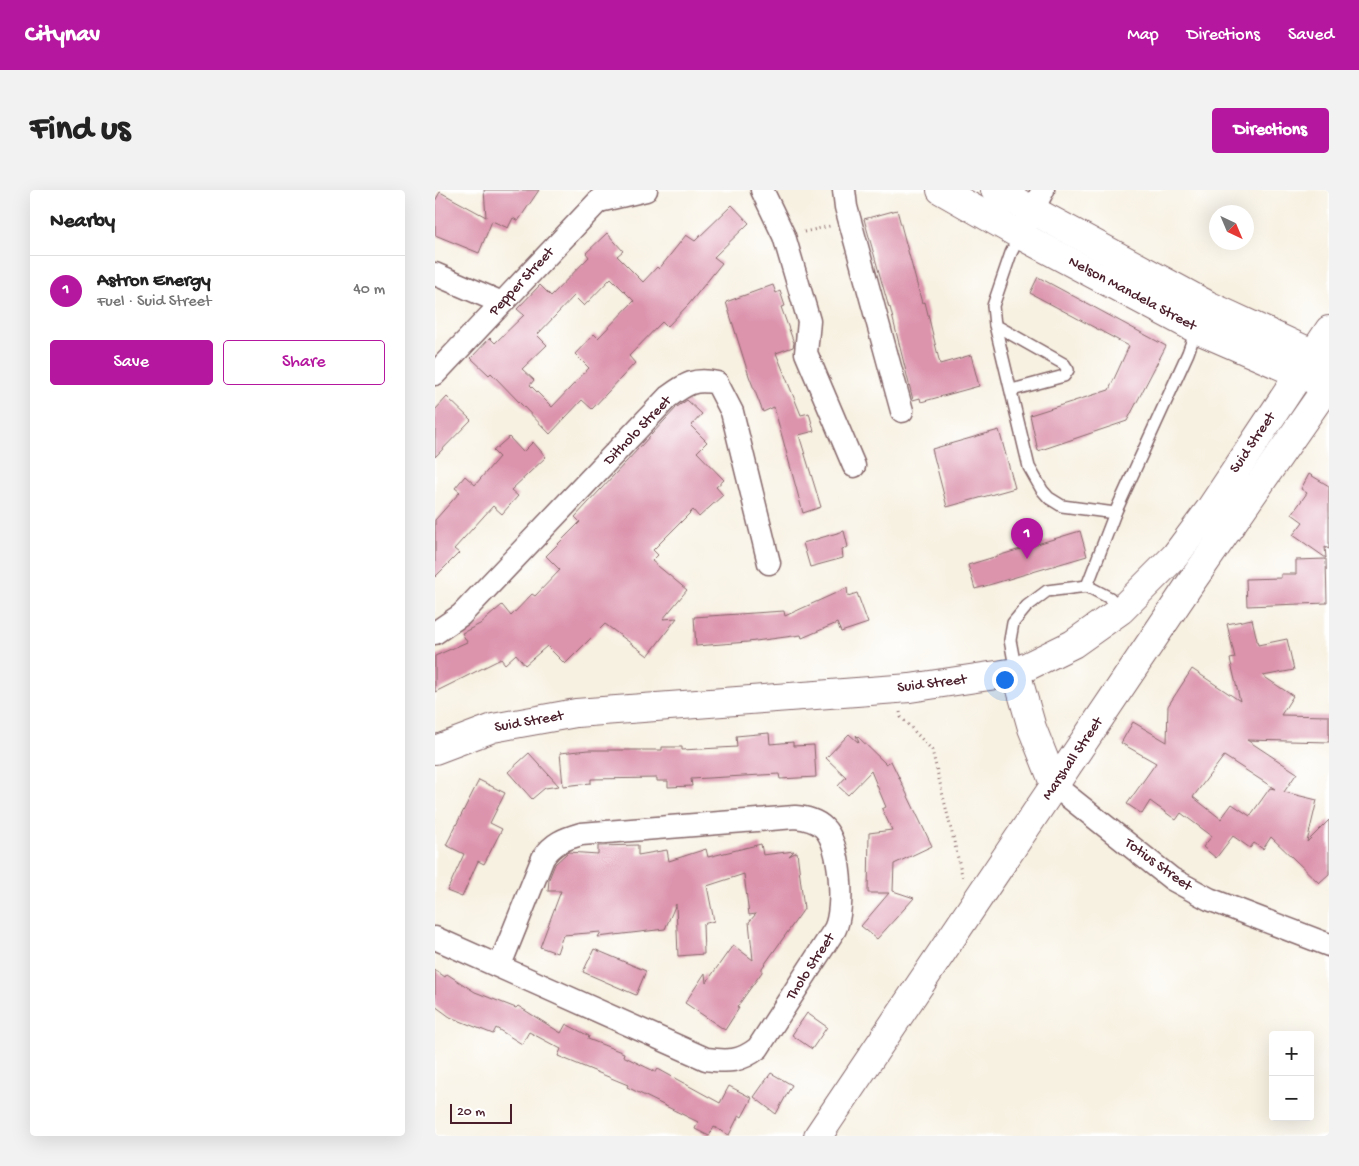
<!DOCTYPE html>
<html lang="en">
<head>
<meta charset="utf-8">
<style>
  :root { --surface:#fff; --page:#f2f2f2; --text:#222; --muted:#767676; --line:#e0e0e0; --accent:#b5179e }
  body { margin:0; font-family:"Gochi Hand",sans-serif; background:var(--page); color:var(--text) }
  .controls { position:absolute; right:15px; bottom:15px; display:grid; overflow:hidden; border-radius:5px; box-shadow:0 5px 20px #0002 }
  .controls button { width:45px; height:45px; display:grid; place-items:center; padding:0; border:0; border-bottom:1px solid var(--line); background:var(--surface); color:var(--text); font:25px sans-serif }
  .compass { position:absolute; left:774px; top:15px; width:45px; height:45px; border-radius:50%; background:var(--surface); box-shadow:0 5px 20px #0002; rotate:136deg }
  .scale { position:absolute; left:15px; bottom:12px; width:62px; box-sizing:border-box; padding-left:5px; border:2px solid #4a1f2b; border-top:0; font-size:14px; line-height:18px; white-space:nowrap; color:#4a1f2b; -webkit-text-stroke:4px #fff; paint-order:stroke }
  .you { position:absolute; left:569px; top:489px; width:18px; height:18px; margin:-12px; border:4px solid #fff; border-radius:50%; background:#1a73e8; box-shadow:0 0 0 8px #1a73e833 }
  .badge { display:grid; place-items:center; width:32px; height:32px; border-radius:50%; background:var(--accent); color:#fff; font-size:16px; font-weight:700 }
  .pin { position:absolute; translate:-50% -41px; filter:drop-shadow(0 1px 2px #0008) }
  .pin::after { content:''; position:absolute; top:26px; width:18px; height:15px; background:inherit; clip-path:polygon(0 0,100% 0,50% 100%) }
  .list { margin:0; padding:0; list-style:none }
  h2 { display:flex; justify-content:space-between; align-items:center; height:65px; margin:0; padding:0 20px; font-size:21px }
  h2 small { font-size:16px; font-weight:400; color:var(--muted) }
  .list li { display:grid; grid-template-columns:32px 1fr auto; gap:15px; align-items:center; box-sizing:border-box; height:70px; padding:0 20px; border-top:1px solid var(--line) }
  .list b { display:block; font-size:19px; white-space:nowrap }
  .list p { margin:0; font-size:16px; white-space:nowrap; color:var(--muted) }
  .list em { font-size:16px; font-style:normal; color:var(--muted) }
  .actions { display:flex; gap:10px; padding:15px 20px }
  .actions a { flex:1; padding:11px 0; border:1px solid var(--accent); border-radius:5px; text-align:center; font-size:18px; color:var(--accent) }
  .actions .main { background:var(--accent); color:#fff }
  .map { position:relative; flex:none; width:894px; height:946px; overflow:hidden; border-radius:5px }
  header { display:flex; align-items:center; gap:30px; box-sizing:border-box; height:70px; padding:0 25px; background:var(--accent); color:#fff }
  header strong { font-size:24px }
  nav { display:flex; gap:28px; margin-inline-start:auto; font-size:18px }
  .intro { display:flex; align-items:center; justify-content:space-between; box-sizing:border-box; height:120px; padding:0 30px }
  h1 { margin:0; font-size:35px }
  .button { padding:12px 22px; border-radius:5px; background:var(--accent); color:#fff; font-size:18px; font-weight:700 }
  main { display:flex; gap:30px; padding:0 30px }
  aside { flex:1; background:var(--surface); border-radius:5px; box-shadow:0 5px 20px #0002 }
  .map>svg:first-child { display:block }
  .building { fill:#dc93ac; fill-rule:evenodd }
  .lines { fill:none; stroke-linecap:round; stroke-linejoin:round }
  .lane-casing { stroke:#87686b; stroke-width:14 }
  .street-casing { stroke:#87686b; stroke-width:25 }
  .secondary-casing { stroke:#87686b; stroke-width:30 }
  .path { stroke:#87686b; stroke-width:3; stroke-dasharray:1 4; stroke-linecap:butt }
  .lane { stroke:#fff; stroke-width:11 }
  .street { stroke:#fff; stroke-width:22 }
  .secondary { stroke:#fff; stroke-width:28 }
  .labels { text-anchor:middle; dominant-baseline:central; stroke-width:4; stroke-linejoin:round; paint-order:stroke }
  .street-label { font-size:15px; fill:#4a1f2b; stroke:#fff }
</style>
</head>
<body>
<header>
<strong>Citynav</strong>
<nav><a>Map</a><a>Directions</a><a>Saved</a></nav>
</header>
<div class="intro"><h1>Find us</h1><a class="button">Directions</a></div>
<main>
<aside>
<h2>Nearby<small></small></h2>
<ul class="list">
<li><span class="badge">1</span><div><b>Astron Energy</b><p>Fuel · Suid Street</p></div><em>40 m</em></li>
</ul>
<div class="actions"><a class="main">Save</a><a>Share</a></div>
</aside>
<div class="map">
<svg width="894" height="946" viewBox="0 0 894 946">
  <rect width="100%" height="100%" fill="#fff"/>
  <filter id="ink" filterUnits="userSpaceOnUse"><feTurbulence type="fractalNoise" baseFrequency=".02" numOctaves="2"/><feDisplacementMap in="SourceGraphic" scale="10" xChannelSelector="R" yChannelSelector="G"/><feConvolveMatrix kernelMatrix="1 2 1 2 8 2 1 2 1" color-interpolation-filters="sRGB"/></filter>
  <filter id="wash" filterUnits="userSpaceOnUse"><feTurbulence type="fractalNoise" baseFrequency=".0096" numOctaves="4" result="noise"/><feDisplacementMap in="SourceGraphic" scale="20" xChannelSelector="R" yChannelSelector="G"/><feGaussianBlur stdDeviation="1.12" result="paint"/><feColorMatrix in="noise" values="0 0 0 0 0 0 0 0 0 0 0 0 0 0 0 0 0 1.4 0 .05"/><feComposite in="paint" operator="in"/></filter>
  <g filter="url(#wash)">
    <rect width="100%" height="100%" fill="#f7f1e1"/>
    <g id="blocks">
      <g class="building">
        <polygon points="49,0 104,0 83,31 78,28 73,38 57,31 44,63 0,45 0,11 5,2 51,27"/>
        <path d="M 297,15 L 314,33 L 279,67 L 287,73 L 254,114 L 232,137 L 227,132 L 194,166 L 200,173 L 157,219 L 147,210 L 115,244 L 56,183 L 54,185 L 36,168 L 55,148 L 60,153 L 89,125 L 82,119 L 105,95 L 116,106 L 154,67 L 151,63 L 172,43 L 188,61 L 182,66 L 208,92 L 222,77 L 224,79 L 251,45 L 260,51 ZM 176,88 L 199,111 L 163,148 L 159,144 L 140,164 L 154,178 L 117,217 L 95,195 L 99,190 L 87,179 L 112,155 L 102,145 L 139,106 L 149,116 Z"/>
        <polygon points="462,20 487,113 490,112 505,174 536,165 544,196 486,212 485,208 478,210 455,117 454,118 429,29"/>
        <polygon points="603,87 731,156 692,231 603,261 595,225 674,200 694,156 595,103"/>
        <polygon points="338,95 341,103 345,101 350,116 346,117 359,153 358,157 341,163 366,225 374,223 379,241 364,245 386,317 368,323 339,217 328,222 314,186 291,112"/>
        <polygon points="12,207 36,230 0,267 0,220"/>
        <polygon points="252,210 267,224 256,236 272,252 262,262 289,290 281,297 288,305 264,327 258,320 218,360 223,365 217,371 252,400 228,429 242,428 213,466 170,434 130,474 112,456 90,475 81,464 70,474 66,469 0,502 0,466 32,452 27,443 45,434 67,415 76,426 97,404 100,406 125,380 111,366 145,332 140,327 242,217"/>
        <polygon points="564,240 580,298 512,317 497,259"/>
        <polygon points="74,247 88,262 98,252 111,267 76,300 83,306 67,324 58,316 19,359 24,363 0,387 0,330 25,302 20,298 30,286 40,295 64,267 58,261"/>
        <polygon points="874,284 894,296 894,359 890,357 891,368 858,345 868,332 857,324 872,303 866,299"/>
        <polygon points="409,341 413,357 407,359 408,368 375,377 368,353"/>
        <polygon points="645,341 652,366 540,399 533,375"/>
        <polygon points="891,369 892,413 812,416 811,389 846,388 846,384 861,384 861,370"/>
        <polygon points="412,398 413,406 422,403 433,433 406,442 402,433 367,448 366,445 313,452 261,456 259,427 349,421 350,426"/>
        <path d="M 817,429 L 823,455 L 852,449 L 859,480 L 828,486 L 858,506 L 846,525 L 894,526 L 894,552 L 812,550 L 862,583 L 849,602 L 882,610 L 872,652 L 894,630 L 894,684 L 884,693 L 836,647 L 828,659 L 819,653 L 815,658 L 798,646 L 781,668 L 768,657 L 777,646 L 746,623 L 741,630 L 715,611 L 707,624 L 692,614 L 721,573 L 686,553 L 698,532 L 732,552 L 733,516 L 757,479 L 805,511 L 795,469 L 800,468 L 792,434 ZM 789,566 L 840,599 L 835,598 L 815,626 L 797,614 L 786,629 L 758,607 Z"/>
        <polygon points="334,543 335,554 358,552 358,556 379,555 381,587 345,589 344,584 256,589 257,596 233,597 233,591 222,591 222,588 156,589 156,593 128,596 125,563 153,560 227,560 227,557 247,557 247,560 302,557 301,546"/>
        <polygon points="414,544 424,553 421,545 451,574 456,571 497,656 459,674 458,701 479,708 442,749 426,736 454,703 433,703 434,643 457,640 447,619 451,617 436,581 413,605 403,596 411,587 391,568"/>
        <polygon points="94,563 124,596 110,598 97,609 73,582"/>
        <polygon points="44,590 70,603 55,633 67,639 49,674 43,671 27,707 12,701 29,664 11,655"/>
        <polygon points="326,654 328,665 359,661 354,666 362,662 369,719 327,778 327,782 302,817 304,818 290,840 250,813 270,783 271,793 298,755 318,770 314,732 321,724 314,725 309,684 272,696 279,731 268,734 269,764 243,766 241,714 230,739 163,747 166,742 128,745 122,763 105,757 126,701 113,701 114,689 120,674 133,662 163,664 163,656 203,655 203,665 232,660 234,671 271,659 273,667"/>
        <polygon points="159,759 211,781 201,805 148,782"/>
        <polygon points="0,780 10,787 12,784 40,802 81,818 83,816 126,843 131,834 154,846 153,849 189,863 188,866 221,882 223,879 285,913 294,896 317,908 307,927 304,925 294,945 279,937 274,946 260,939 263,932 192,897 193,895 123,866 126,859 94,842 87,854 61,838 58,844 15,827 0,816"/>
        <polygon points="372,823 392,837 377,859 357,845"/>
        <polygon points="336,883 357,895 341,924 319,907"/>
      </g>
    </g>
  </g>
  <g filter="url(#ink)">
    <use href="#blocks" fill-opacity="0" stroke="#87686b" stroke-width="1"/>
    <g class="lines">
      <defs>
        <g id="lane">
          <polyline points="585,45 576,63 558,116 560,135 594,277 607,300 614,308 627,316 680,323"/>
          <polyline points="560,135 629,174 633,180 629,186 577,200"/>
          <polyline points="652,396 680,323 753,163 762,137"/>
          <polyline points="581,482 575,450 578,433 592,416 612,401 652,396 675,408 686,420"/>
        </g>
        <g id="street">
          <polyline points="327,0 349,46 374,131 371,163 419,276"/>
          <polyline points="409,0 411,17 467,221"/>
          <polyline points="164,11 211,0"/>
          <polyline points="590,35 608,0"/>
          <polyline points="0,84 67,113"/>
          <polyline points="0,184 174,0"/>
          <path d="M 0,443 L 26,425 L 233,207 C 251,194 259,188 282,193 L 297,222 L 334,373"/>
          <polyline points="620,596 737,689 774,709 894,755"/>
          <path d="M 0,748 L 271,869 C 293,872 305,872 323,858 L 400,739 C 410,718 406,655 389,638 C 381,630 371,628 360,627 L 146,644 C 129,649 118,653 108,668 L 65,775"/>
        </g>
        <g id="secondary">
          <polyline points="506,0 585,45 761,139 881,191"/>
          <polyline points="560,0 773,115 892,170"/>
          <polyline points="581,482 597,538 620,596"/>
          <polyline points="0,560 58,538 141,523 475,498 581,482 638,454 686,420 740,366 775,319 894,140"/>
          <polyline points="383,946 755,394 894,194"/>
        </g>
      </defs>
      <use href="#lane" class="lane-casing"/>
      <use href="#street" class="street-casing"/>
      <use href="#secondary" class="secondary-casing"/>
      <g class="path">
        <polyline points="369,42 395,36"/>
        <polyline points="465,522 466,527 497,560 528,689"/>
      </g>
      <use href="#lane" class="lane"/>
      <use href="#street" class="street"/>
      <use href="#secondary" class="secondary"/>
    </g>
  </g>
  <g class="labels">
    <g class="street-label">
      <text transform="translate(87 92) rotate(-47)">Pepper Street</text>
      <text transform="translate(697 104) rotate(28)">Nelson Mandela Street</text>
      <text transform="translate(203 241) rotate(-46)">Ditholo Street</text>
      <text transform="translate(818 253) rotate(-56)">Suid Street</text>
      <text transform="translate(497 494) rotate(-7)">Suid Street</text>
      <text transform="translate(94 532) rotate(-10)">Suid Street</text>
      <text transform="translate(638 569) rotate(-56)">Marshall Street</text>
      <text transform="translate(723 675) rotate(36)">Totius Street</text>
      <text transform="translate(376 777) rotate(-57)">Tholo Street</text>
    </g>
  </g>
</svg>
<div class="controls">
<button>+</button>
<button>−</button>
</div>
<svg class="compass" viewBox="-18 -18 36 36"><path d="M0-13l5 13h-10z" fill="#e53935"/><path d="M0 13l5-13h-10z" fill="#767676"/></svg>
<div class="scale">20 m</div>
<div class="you"></div>
<div class="pin badge" style="left:592px;top:369px">1</div>
</div>
</main>
</body>
</html>
